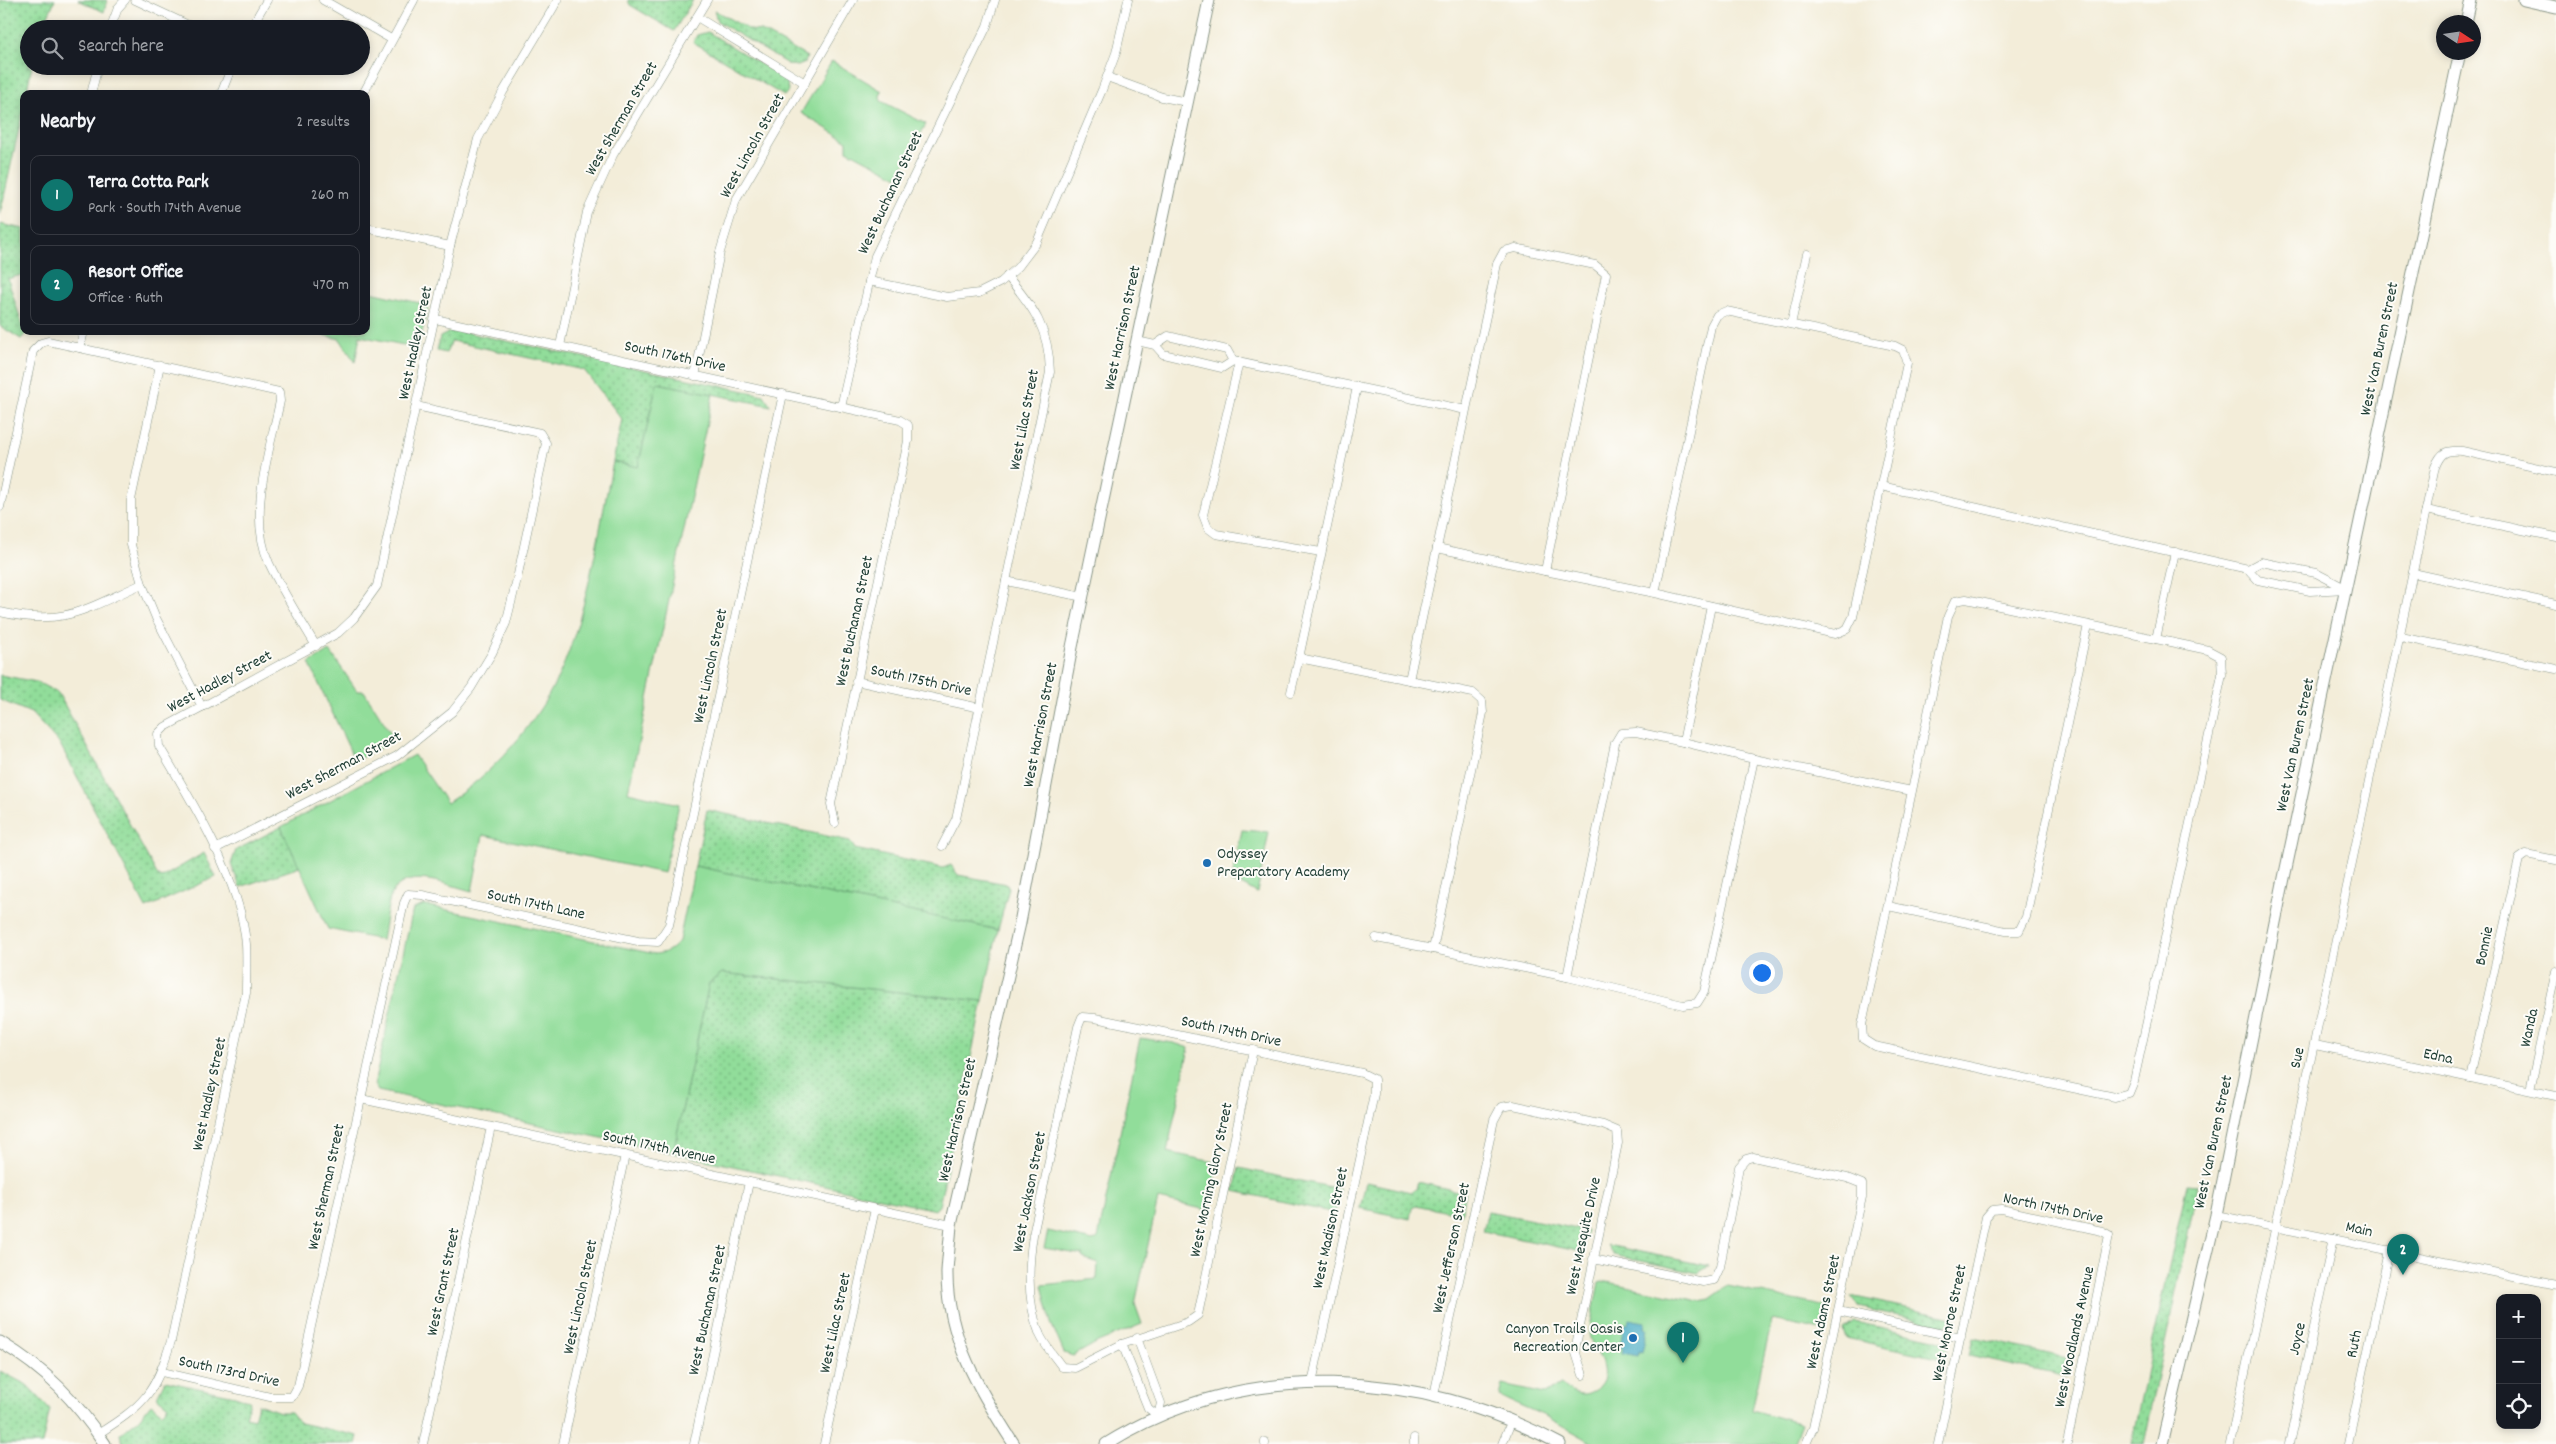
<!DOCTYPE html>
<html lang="en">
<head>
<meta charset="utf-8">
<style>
  :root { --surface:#171b24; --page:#242831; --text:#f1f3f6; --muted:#9ea1a6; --line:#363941; --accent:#0f766e }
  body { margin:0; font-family:Dekko,sans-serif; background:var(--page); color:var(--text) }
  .controls { position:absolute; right:15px; bottom:15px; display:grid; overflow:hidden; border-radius:10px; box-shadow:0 2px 8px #0003 }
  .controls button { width:45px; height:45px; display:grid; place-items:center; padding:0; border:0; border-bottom:1px solid var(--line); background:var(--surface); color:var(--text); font:25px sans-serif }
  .compass { position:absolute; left:2436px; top:15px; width:45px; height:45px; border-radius:50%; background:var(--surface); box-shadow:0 2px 8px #0003; rotate:102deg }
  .you { position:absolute; left:1761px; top:972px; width:18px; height:18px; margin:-12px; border:4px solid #fff; border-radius:50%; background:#1a73e8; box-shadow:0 0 0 8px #1a73e833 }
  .badge { display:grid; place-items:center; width:32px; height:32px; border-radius:50%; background:var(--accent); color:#fff; font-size:16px; font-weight:700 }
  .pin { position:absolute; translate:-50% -41px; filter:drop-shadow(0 1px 2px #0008) }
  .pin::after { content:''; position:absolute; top:26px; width:18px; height:15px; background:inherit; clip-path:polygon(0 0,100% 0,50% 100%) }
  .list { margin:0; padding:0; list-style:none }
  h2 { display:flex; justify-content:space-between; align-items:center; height:65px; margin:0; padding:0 20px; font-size:21px }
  h2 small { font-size:16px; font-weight:400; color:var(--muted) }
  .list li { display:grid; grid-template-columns:32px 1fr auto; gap:15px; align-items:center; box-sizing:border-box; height:80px; margin:0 10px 10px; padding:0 10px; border:1px solid var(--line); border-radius:10px }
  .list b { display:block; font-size:19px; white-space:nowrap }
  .list p { margin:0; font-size:16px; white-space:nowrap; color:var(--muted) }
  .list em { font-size:16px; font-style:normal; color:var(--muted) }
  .icon { flex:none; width:28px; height:28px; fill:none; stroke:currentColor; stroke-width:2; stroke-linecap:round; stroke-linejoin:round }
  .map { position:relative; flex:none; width:2556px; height:1444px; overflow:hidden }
  .search { position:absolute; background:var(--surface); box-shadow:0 2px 8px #0003; left:20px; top:20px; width:350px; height:55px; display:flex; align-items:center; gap:12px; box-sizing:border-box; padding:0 18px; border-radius:28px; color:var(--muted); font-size:19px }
  .panel { position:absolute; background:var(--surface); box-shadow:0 2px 8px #0003; left:20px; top:90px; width:350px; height:245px; border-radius:10px }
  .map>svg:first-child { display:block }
  .grass { fill:url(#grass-dots); stroke:#588d67 }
  .park { fill:#91dd9a; stroke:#588d67 }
  .water { fill:#44aac4; stroke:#32747c }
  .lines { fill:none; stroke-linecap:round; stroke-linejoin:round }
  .street-casing { stroke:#899586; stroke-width:9 }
  .secondary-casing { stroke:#899586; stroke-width:13 }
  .street { stroke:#fff; stroke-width:8 }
  .secondary { stroke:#fff; stroke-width:11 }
  .poi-dot { fill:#1f6fb2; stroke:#fdfcf7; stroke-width:2 }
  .labels { text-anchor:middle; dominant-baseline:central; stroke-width:4; stroke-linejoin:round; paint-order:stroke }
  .street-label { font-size:16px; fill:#1f3d34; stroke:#fdfcf7 }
  .poi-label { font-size:16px; fill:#1f3d34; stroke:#fdfcf7; text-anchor:start }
</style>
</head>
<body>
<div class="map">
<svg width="2556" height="1444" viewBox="0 0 2556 1444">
  <defs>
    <pattern id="grass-dots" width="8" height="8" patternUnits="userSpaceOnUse" patternTransform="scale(1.25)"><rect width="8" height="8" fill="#91dd9a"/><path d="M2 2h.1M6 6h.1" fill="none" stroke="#76b47e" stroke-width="1.8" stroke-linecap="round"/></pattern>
  </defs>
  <rect width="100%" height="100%" fill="#fdfcf7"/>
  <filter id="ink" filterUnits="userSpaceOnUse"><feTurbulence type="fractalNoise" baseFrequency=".02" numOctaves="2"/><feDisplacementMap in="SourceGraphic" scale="10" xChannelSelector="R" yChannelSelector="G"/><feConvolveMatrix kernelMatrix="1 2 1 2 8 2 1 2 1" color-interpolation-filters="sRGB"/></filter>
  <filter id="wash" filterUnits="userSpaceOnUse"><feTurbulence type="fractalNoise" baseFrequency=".0096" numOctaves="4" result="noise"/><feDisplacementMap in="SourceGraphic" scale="20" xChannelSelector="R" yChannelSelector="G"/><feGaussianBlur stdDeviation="1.12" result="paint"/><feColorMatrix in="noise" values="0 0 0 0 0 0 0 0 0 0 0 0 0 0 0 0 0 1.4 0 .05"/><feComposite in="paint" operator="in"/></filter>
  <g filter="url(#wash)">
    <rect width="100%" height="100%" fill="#f3edd9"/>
    <g class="grass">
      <polygon points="0,0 55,0 42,29 29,29 29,66 32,66 26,94 24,94 24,106 0,215"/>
      <polygon points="78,0 107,0 104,12"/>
      <polygon points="628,0 693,0 674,31 630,5"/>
      <polygon points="714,10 750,30 761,31 807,57 805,63 798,66 789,65 717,21"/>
      <polygon points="708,32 780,76 787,83 788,91 784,96 693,42 697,35"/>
      <polygon points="0,224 24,229 24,274 8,279 24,331 27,332 21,339 0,326"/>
      <polygon points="454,330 764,395 771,406 657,383 638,467 613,462 622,419 584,370 452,341 446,353 437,351 440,337"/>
      <polygon points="0,675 37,682 58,693 158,876 161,878 204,853 216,877 146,908 60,744 31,713 0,700"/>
      <polygon points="707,810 850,841 855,849 943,868 951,865 958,875 1007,884 1009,888 998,930 695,866"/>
      <polygon points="281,827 300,867 240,887 231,864 236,850"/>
      <polygon points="722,973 983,1001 939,1206 935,1210 673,1153 709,983"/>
      <polygon points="1239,1168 1340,1189 1335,1213 1234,1191"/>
      <polygon points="1366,1182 1411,1192 1416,1189 1418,1182 1466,1193 1461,1215 1416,1205 1412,1207 1410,1219 1360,1208"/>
      <polygon points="2187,1184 2198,1185 2144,1444 2131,1444"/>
      <polygon points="1488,1211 1587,1231 1582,1252 1483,1231"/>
      <polygon points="1607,1245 1709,1266 1698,1273 1613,1255"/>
      <polygon points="1851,1296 1956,1319 1944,1326 1858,1307"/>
      <polygon points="1855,1322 1935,1339 1944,1343 1948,1351 1946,1360 1846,1338 1844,1330"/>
      <polygon points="1973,1337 2071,1359 2067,1377 1969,1355"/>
      <polygon points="0,1371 27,1385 50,1409 42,1444 0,1444"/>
      <polygon points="165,1381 235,1396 250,1401 246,1417 254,1419 258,1404 280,1412 291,1412 300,1423 358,1436 356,1444 122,1444 120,1434 139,1419 151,1404 162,1413 168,1406 157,1397"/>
    </g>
    <g class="park">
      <polygon points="832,61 882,91 880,96 881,101 926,124 898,177 847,150 847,141 801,113"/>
      <polygon points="366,291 429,305 418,348 360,336 355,362 340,339 306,331 366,331"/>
      <path d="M 657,383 L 713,394 L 628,792 L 679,804 L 664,873 L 483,835 L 472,891 C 450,886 410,868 394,890 C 387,899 385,928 382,940 L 328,929 L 281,827 L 414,755 L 447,803 C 501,768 547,712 569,651 C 591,591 600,524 613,462 L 638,467 Z"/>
      <polygon points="330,651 357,691 364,691 395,740 355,761 309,663"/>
      <polygon points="1242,830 1269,832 1257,893 1243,885 1231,883"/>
      <path d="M 695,866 L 998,930 L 983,1001 L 722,973 L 709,983 L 673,1153 L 378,1091 L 374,1085 L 413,909 L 424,905 L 655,954 C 666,953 672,950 679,941 Z"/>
      <polygon points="1140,1038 1174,1043 1189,1048 1167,1152 1218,1163 1207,1210 1158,1199 1135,1304 1142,1324 1098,1342 1073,1356 1064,1353 1051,1323 1042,1285 1097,1279 1098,1263 1083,1258 1083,1255 1044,1248 1048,1231 1093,1241 1098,1238"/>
      <path d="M 1602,1281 L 1699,1301 L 1710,1299 L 1728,1286 L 1827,1307 L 1822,1330 L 1772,1320 L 1752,1410 L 1802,1424 L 1794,1444 L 1595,1444 L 1547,1417 L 1499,1396 L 1502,1385 L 1544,1394 L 1561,1384 C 1567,1390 1573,1394 1582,1395 C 1589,1395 1594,1392 1598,1387 C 1616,1368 1591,1352 1589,1333 L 1599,1282 Z"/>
    </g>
    <polygon class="water" points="1629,1319 1645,1322 1644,1328 1647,1329 1642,1352 1639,1351 1638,1356 1622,1353 1623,1348 1620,1347 1624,1324 1628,1324"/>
  </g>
  <g filter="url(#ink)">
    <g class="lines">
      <defs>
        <g id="street">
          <polyline points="135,0 197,29"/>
          <polyline points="323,0 391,39"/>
          <polyline points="697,17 805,83"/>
          <polyline points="110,29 118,8 125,0"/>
          <polyline points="250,29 267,0"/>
          <polyline points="1107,77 1162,97 1187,102"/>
          <polyline points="91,94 98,66"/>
          <polyline points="221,94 232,66"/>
          <polyline points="363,94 414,0"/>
          <polyline points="366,228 450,246"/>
          <polyline points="869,281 947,297 979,293 1001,282 1018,267 1037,242 1102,90 1116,53 1128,0"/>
          <polyline points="435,319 900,420 908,425 908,441 831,804 835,823"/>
          <polyline points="1791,324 1807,254"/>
          <polyline points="1137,341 1155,345 1163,354 1222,368 1233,361 1466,410 1497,264 1504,251 1515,248 1595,265 1606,274 1545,571 1437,548 1466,410"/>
          <polyline points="1155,345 1168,336 1227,350 1233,361"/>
          <polyline points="560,346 587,212 613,155 707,0"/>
          <polyline points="80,348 84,331"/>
          <polyline points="1239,362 1203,515 1208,528 1216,534 1321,552"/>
          <polyline points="160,365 131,500 131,545 142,584 156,618 202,707"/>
          <polyline points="695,376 720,252 736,200 853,0"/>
          <polyline points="1357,387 1299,658 1409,680"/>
          <polyline points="841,407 875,256 987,26 995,0"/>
          <polyline points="1881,486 2248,569 2258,580 2310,591 2346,589"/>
          <path d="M 0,507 L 33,351 L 41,343 L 48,341 L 279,392 L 280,401 C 270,451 247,513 269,563 C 282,591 300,619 316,646"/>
          <polyline points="2426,510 2556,537"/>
          <polyline points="2248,569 2261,562 2316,573 2345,588"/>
          <polyline points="1545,571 1655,593 1711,326 1717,315 1726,311 1895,346 1903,350 1907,363 1853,617 1847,629 1835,634 1655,593"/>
          <polyline points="2413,573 2556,604"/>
          <polyline points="1006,581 1083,597"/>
          <path d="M 0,612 C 64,627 85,609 142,584"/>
          <polyline points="2401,637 2556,669"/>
          <polyline points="2156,639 2175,552"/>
          <polyline points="856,681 980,708"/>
          <polyline points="1291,692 1299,658"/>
          <polyline points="1754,759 1912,791 1948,616 1955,601 1966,599 2208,650 2221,657 2222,675 2134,1081 2129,1093 2115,1097 1874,1046 1863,1039 1862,1025 1912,791"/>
          <path d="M 942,846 L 956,819 L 1050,372 C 1049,329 1034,308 1007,276"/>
          <polyline points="215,849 397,756 452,712 471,688 492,653 506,623 517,579 546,443 540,433 416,406"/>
          <polyline points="1888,906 2006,931 2019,931 2026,917 2088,625"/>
          <polyline points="1376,938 1433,949 1483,713 1482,701 1473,693 1409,680 1437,548"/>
          <polyline points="1433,949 1567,977 1615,743 1621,733 1636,732 1683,742 1711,606"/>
          <polyline points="1567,977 1683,1005 1697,1003 1704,992 1754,759 1683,742"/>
          <polyline points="2315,1045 2556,1096"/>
          <path d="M 1253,1050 L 1198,1315 L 1188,1322 L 1122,1344 L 1075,1368 L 1062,1367 C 1055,1357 1045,1346 1040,1335 C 1027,1304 1028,1267 1033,1235 L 1078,1027 L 1082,1017 L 1095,1018 L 1362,1073 L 1374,1079 L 1374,1094 L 1312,1383"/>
          <polyline points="2470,1078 2519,859 2526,854 2556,860"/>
          <polyline points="2530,1090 2556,971"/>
          <polyline points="361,1099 951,1225"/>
          <polyline points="2216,1215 2556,1285"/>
          <polyline points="1593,1259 1703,1282 1714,1280 1720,1267 1739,1167 1746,1159 1753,1157 1847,1178 1862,1184 1862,1197 1813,1428 1806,1444"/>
          <polyline points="1838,1311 1961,1338"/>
          <polyline points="1122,1344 1148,1408 1158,1416 1161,1403 1137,1338"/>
          <polyline points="162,1372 270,1397 292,1397 298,1386 404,903 408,894 422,895 638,941 658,942 669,925 783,394"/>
          <polyline points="1434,1395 1494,1120 1501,1107 1513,1105 1603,1125 1617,1131 1618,1143 1575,1350 1583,1375"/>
          <path d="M 98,1434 C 144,1405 155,1394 171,1341 L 246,993 C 246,977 247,960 246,944 C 241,881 191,799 159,746 L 158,734 L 165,727 L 338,633 L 354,618 L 377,586 L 450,246 L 478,139 L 503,92 L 558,0"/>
          <polyline points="1414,1438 1414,1444"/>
          <polyline points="1265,1442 1265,1444"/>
          <polyline points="423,1444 491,1127"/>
          <polyline points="563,1444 625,1155"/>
          <polyline points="694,1444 749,1182"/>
          <polyline points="824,1444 875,1209"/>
          <polyline points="1502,1444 1512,1420"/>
          <polyline points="1938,1444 1986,1217 1992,1210 2001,1209 2102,1231 2109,1235 2067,1444"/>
          <path d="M 2230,1444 L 2435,467 C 2441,452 2446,450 2462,451 L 2556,472"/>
          <polyline points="2289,1444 2333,1239"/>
          <polyline points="2348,1444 2389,1250"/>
        </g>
        <g id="secondary">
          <polyline points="2524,0 2556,7"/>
          <polyline points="2466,22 2471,0"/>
          <path d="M 0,1342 C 47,1370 75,1400 105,1444"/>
          <path d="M 1014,1444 C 980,1392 946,1336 947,1271 C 948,1256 950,1240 951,1225 L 1020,923 L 1072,647 L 1209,0"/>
          <path d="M 1106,1444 C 1245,1357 1420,1369 1560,1444"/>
          <polyline points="2162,1444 2216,1215 2284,878 2460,52"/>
        </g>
      </defs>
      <use href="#street" class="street-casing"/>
      <use href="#secondary" class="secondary-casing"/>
      <use href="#street" class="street"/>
      <use href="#secondary" class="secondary"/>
    </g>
  </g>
  <g class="poi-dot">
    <circle cx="1207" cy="863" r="5"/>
    <circle cx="1633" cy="1338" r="5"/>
  </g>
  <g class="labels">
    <g class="street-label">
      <text transform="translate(622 119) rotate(-60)">West Sherman Street</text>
      <text transform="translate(753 146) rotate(-61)">West Lincoln Street</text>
      <text transform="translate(891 193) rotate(-65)">West Buchanan Street</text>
      <text transform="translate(1123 328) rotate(-78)">West Harrison Street</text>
      <text transform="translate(416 343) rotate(-78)">West Hadley Street</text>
      <text transform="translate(2380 349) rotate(-78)">West Van Buren Street</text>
      <text transform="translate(675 357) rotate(12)">South 176th Drive</text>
      <text transform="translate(1025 420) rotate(-79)">West Lilac Street</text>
      <text transform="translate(855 621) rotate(-78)">West Buchanan Street</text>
      <text transform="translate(711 666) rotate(-78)">West Lincoln Street</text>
      <text transform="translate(921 681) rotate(12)">South 175th Drive</text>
      <text transform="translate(220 682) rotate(-28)">West Hadley Street</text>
      <text transform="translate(1041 725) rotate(-79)">West Harrison Street</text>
      <text transform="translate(2296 745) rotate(-78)">West Van Buren Street</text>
      <text transform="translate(344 766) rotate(-28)">West Sherman Street</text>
      <text transform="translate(536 905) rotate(12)">South 174th Lane</text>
      <text transform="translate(2485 946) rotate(-78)">Bonnie</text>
      <text transform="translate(2530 1028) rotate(-78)">Wanda</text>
      <text transform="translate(1231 1032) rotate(12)">South 174th Drive</text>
      <text transform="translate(2438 1057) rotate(12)">Edna</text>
      <text transform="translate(2298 1058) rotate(-78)">Sue</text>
      <text transform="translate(210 1094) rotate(-78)">West Hadley Street</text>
      <text transform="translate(958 1120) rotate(-77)">West Harrison Street</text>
      <text transform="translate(2214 1142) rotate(-78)">West Van Buren Street</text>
      <text transform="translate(659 1148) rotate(12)">South 174th Avenue</text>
      <text transform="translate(1212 1180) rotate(-78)">West Morning Glory Street</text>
      <text transform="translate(327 1187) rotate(-78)">West Sherman Street</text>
      <text transform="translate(1030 1192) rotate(-79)">West Jackson Street</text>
      <text transform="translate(2053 1209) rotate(12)">North 174th Drive</text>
      <text transform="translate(1331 1228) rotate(-78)">West Madison Street</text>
      <text transform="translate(2359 1230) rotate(12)">Main</text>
      <text transform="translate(1584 1236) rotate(-78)">West Mesquite Drive</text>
      <text transform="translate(1452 1248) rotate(-78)">West Jefferson Street</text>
      <text transform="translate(444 1282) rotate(-78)">West Grant Street</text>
      <text transform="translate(581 1297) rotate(-78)">West Lincoln Street</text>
      <text transform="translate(708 1310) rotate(-78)">West Buchanan Street</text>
      <text transform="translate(1824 1312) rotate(-78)">West Adams Street</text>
      <text transform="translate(836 1323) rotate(-78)">West Lilac Street</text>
      <text transform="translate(1950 1323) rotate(-78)">West Monroe Street</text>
      <text transform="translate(2075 1337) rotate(-78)">West Woodlands Avenue</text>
      <text transform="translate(2298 1339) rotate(-78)">Joyce</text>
      <text transform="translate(2355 1344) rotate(-78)">Ruth</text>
      <text transform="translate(229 1372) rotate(12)">South 173rd Drive</text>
    </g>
    <g class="poi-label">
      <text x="1217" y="854">Odyssey<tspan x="1217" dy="18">Preparatory Academy</tspan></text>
      <text x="1623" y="1329" text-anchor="end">Canyon Trails Oasis<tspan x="1623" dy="18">Recreation Center</tspan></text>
    </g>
  </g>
</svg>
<div class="controls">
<button>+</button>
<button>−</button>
<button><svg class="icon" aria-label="locate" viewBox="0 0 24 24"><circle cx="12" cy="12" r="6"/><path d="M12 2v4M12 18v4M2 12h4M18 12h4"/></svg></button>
</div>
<svg class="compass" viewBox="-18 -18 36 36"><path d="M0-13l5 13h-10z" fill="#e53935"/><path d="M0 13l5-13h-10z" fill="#9ea1a6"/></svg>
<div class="you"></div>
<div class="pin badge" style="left:1683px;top:1363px">1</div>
<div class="pin badge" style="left:2403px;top:1275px">2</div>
<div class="search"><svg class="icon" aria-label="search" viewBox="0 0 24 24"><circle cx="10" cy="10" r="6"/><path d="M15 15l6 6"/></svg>Search here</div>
<section class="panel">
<h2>Nearby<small>2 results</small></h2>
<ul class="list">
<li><span class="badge">1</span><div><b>Terra Cotta Park</b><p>Park · South 174th Avenue</p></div><em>260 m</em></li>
<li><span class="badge">2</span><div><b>Resort Office</b><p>Office · Ruth</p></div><em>470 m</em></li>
</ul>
</section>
</div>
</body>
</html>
